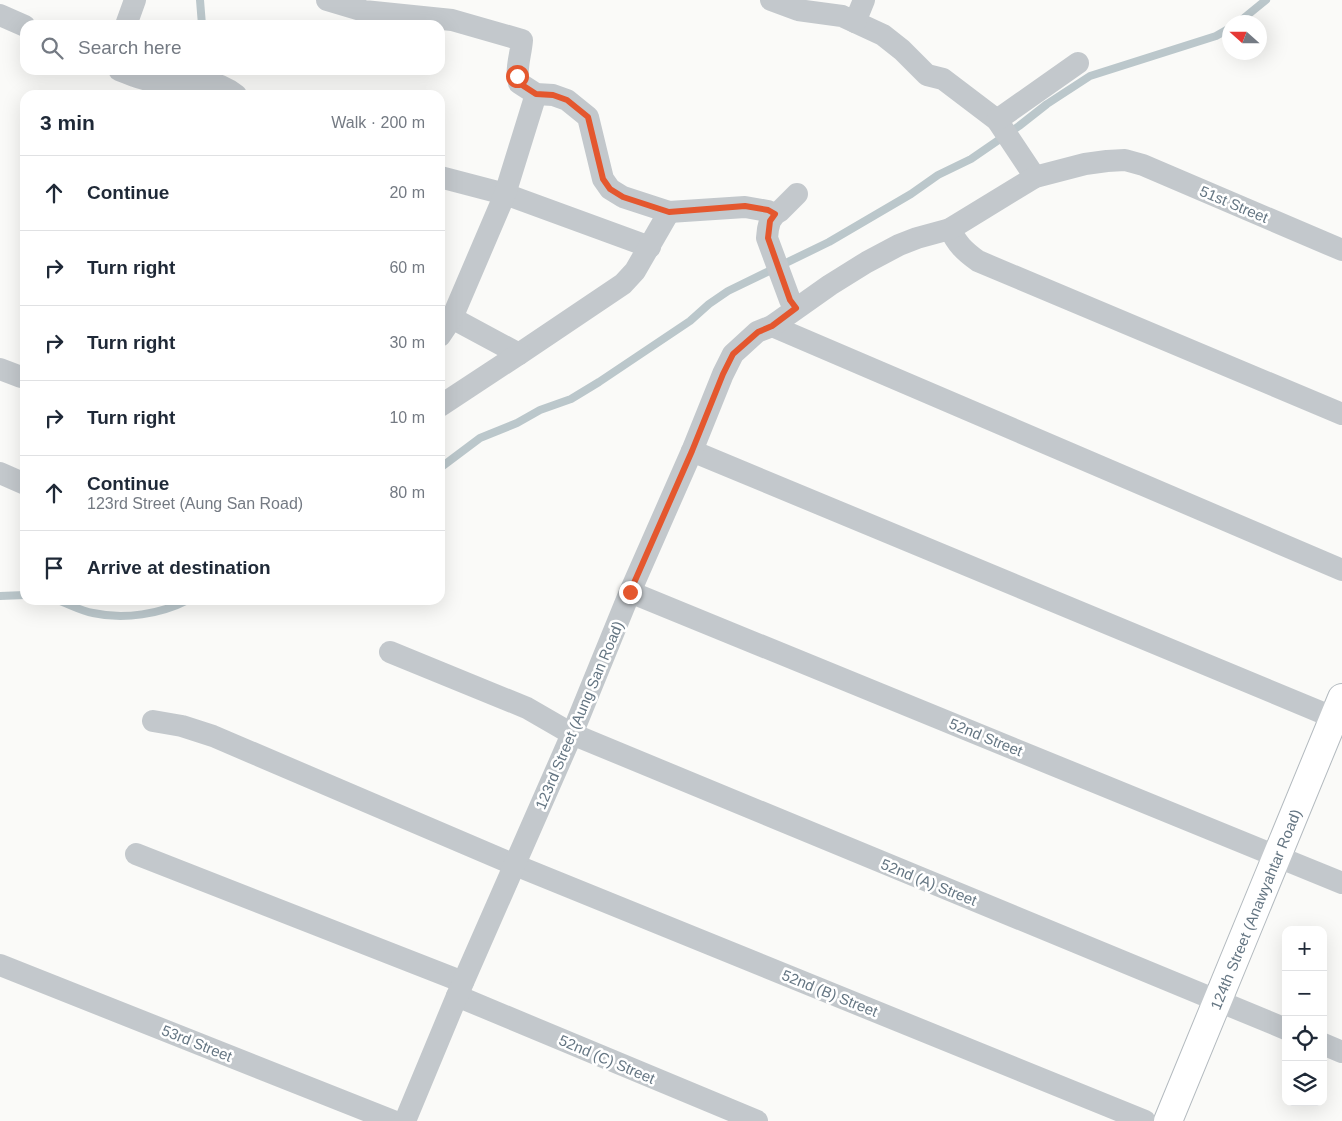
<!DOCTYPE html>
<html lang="en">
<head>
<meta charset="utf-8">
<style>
  :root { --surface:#fff; --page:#f6f6f7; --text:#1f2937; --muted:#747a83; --line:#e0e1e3 }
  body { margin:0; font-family:Arial,sans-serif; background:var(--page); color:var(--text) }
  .controls { position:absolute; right:15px; bottom:15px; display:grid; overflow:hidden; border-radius:10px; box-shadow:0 5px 20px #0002 }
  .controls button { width:45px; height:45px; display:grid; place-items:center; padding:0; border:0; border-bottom:1px solid var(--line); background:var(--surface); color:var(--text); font:25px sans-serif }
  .compass { position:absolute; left:1222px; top:15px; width:45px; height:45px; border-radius:50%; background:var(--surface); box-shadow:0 5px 20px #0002; rotate:291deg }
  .stop { position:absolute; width:15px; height:15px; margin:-11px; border:4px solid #e4572e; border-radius:50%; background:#fff }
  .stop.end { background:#e4572e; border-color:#fff; box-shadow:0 1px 5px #0008 }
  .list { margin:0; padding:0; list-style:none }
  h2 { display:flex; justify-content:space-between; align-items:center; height:65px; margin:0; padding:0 20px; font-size:21px }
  h2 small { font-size:16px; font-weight:400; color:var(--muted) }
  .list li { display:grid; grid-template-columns:32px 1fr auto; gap:15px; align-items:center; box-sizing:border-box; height:75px; padding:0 20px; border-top:1px solid var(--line) }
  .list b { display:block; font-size:19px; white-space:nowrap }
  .list p { margin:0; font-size:16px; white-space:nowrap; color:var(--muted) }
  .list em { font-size:16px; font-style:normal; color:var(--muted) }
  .icon { flex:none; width:28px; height:28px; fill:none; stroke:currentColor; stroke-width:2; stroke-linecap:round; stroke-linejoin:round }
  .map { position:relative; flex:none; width:1342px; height:1121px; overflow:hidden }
  .search { position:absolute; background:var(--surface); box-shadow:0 5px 20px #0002; left:20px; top:20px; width:425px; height:55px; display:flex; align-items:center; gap:12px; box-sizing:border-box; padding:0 18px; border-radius:15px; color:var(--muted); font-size:19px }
  .panel { position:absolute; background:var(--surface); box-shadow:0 5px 20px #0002; left:20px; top:90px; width:425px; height:515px; border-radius:15px }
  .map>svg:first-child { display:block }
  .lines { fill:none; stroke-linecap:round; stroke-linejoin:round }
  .stream { stroke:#bbc7cb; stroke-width:8 }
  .secondary-casing { stroke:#b3babf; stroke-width:30 }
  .street { stroke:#c3c8cc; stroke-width:22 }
  .secondary { stroke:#fff; stroke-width:28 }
  .route { stroke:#e4572e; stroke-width:6 }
  .labels { text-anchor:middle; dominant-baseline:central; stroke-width:5; stroke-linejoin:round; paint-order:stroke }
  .street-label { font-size:15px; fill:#657683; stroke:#fff }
</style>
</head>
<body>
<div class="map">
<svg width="1342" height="1121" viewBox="0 0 1342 1121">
  <rect width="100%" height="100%" fill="#fafaf8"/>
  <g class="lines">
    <g class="stream">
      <polyline points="200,0 202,25"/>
      <polyline points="1239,22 1266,0"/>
      <polyline points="197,95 198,82"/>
      <polyline points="440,468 480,438 517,423 540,410 571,399 599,382 690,321 709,304 728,291 829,242 911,194 938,175 971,159 1019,126 1047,104 1090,76 1216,36 1230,28"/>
      <polyline points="0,596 25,595"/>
      <path d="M 57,600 C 69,604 81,611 93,613 C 124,620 161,614 188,600"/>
    </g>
    <defs>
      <g id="secondary">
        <path id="s1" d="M 1168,1121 L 1342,698"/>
      </g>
    </defs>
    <use href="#secondary" class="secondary-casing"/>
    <g class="street">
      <path d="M 327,0 L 364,11 L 452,20 L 522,40 C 521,55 515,69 519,83 L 536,94 L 553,95 L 567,100 L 588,117 L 603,179 L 610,189 L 623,197 L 669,212 L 745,207 L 768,211 L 775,214"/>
      <polyline points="771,0 798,10 842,16 883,35 902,50 927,75 943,79 997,120 1035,177"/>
      <polyline points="0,15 25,26"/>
      <polyline points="855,22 864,0"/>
      <polyline points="126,25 135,0"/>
      <path d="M 119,70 C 129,74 139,79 149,80 C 182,83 207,73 236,95"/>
      <polyline points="997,120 1078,63"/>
      <polyline points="440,177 505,194 650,247"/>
      <path d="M 950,229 C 957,244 964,251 978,261 L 1342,414"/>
      <polyline points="796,308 790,300 767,238 768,229 770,221 775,214 780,211 797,194"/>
      <polyline points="452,318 519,354 623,284 635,271 669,212"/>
      <polyline points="772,326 1342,570"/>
      <polyline points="440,336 452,318 505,194 536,94"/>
      <polyline points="0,369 21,377 25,377"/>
      <polyline points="440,406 519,354"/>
      <polyline points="692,451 1342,721"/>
      <polyline points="0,473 25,484"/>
      <polyline points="630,592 1342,883"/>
      <polyline points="390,652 527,708 572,734 1286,1029"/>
      <polyline points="153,721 182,726 213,736 515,865 1145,1121"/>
      <polyline points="136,854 463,982"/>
      <polyline points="0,965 393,1121"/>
      <polyline points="457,996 757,1121"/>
      <polyline points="1323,1044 1342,1052"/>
      <polyline points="405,1121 457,996 572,734 630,592 692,451 723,374 733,354 757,332 772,326 830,285 867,262 899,245 917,238 950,229 1035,177 1085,164 1107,161 1125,160 1143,165 1342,250"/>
    </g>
    <use href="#secondary" class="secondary"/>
  </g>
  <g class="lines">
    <polyline class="route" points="517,76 519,83 536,94 553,95 567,100 588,117 603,179 610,189 623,197 669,212 745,206 768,210 775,214 770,221 768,238 790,300 796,308 772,326 758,332 733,354 723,374 692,451 630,592"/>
  </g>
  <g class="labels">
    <g class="street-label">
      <text transform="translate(1234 204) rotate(23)">51st Street</text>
      <text transform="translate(579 715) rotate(-67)">123rd Street (Aung San Road)</text>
      <text transform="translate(986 737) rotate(22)">52nd Street</text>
      <text transform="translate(929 882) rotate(22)">52nd (A) Street</text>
      <text stroke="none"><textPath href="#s1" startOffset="229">124th Street (Anawyahtar Road)</textPath></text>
      <text transform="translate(830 993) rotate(22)">52nd (B) Street</text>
      <text transform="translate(197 1043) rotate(22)">53rd Street</text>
      <text transform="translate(607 1059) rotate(23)">52nd (C) Street</text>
    </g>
  </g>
</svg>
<div class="controls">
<button>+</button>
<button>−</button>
<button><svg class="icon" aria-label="locate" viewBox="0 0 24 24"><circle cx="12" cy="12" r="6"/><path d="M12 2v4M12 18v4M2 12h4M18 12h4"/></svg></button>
<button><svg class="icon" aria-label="layers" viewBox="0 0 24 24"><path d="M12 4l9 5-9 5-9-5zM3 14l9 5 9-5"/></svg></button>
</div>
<svg class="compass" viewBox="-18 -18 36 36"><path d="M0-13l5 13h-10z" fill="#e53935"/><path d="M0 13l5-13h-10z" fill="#747a83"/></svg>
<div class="stop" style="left:517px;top:76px"></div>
<div class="stop end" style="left:630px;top:592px"></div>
<div class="search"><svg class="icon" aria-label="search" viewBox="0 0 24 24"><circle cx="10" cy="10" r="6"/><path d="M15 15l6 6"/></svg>Search here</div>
<section class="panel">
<h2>3 min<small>Walk · 200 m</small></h2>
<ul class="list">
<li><svg class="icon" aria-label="ahead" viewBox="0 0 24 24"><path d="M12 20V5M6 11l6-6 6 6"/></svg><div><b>Continue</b></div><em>20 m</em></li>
<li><svg class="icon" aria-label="right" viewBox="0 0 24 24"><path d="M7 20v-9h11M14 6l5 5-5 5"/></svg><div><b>Turn right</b></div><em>60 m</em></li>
<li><svg class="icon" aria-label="right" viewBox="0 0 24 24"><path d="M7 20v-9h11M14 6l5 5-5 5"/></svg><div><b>Turn right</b></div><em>30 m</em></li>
<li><svg class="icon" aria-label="right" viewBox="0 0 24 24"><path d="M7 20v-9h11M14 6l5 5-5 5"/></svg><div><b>Turn right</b></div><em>10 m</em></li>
<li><svg class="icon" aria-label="ahead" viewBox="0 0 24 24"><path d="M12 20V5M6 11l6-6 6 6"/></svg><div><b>Continue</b><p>123rd Street (Aung San Road)</p></div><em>80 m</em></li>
<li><svg class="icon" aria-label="arrive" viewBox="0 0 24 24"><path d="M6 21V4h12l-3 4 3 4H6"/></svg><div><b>Arrive at destination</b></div></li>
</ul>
</section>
</div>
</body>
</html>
